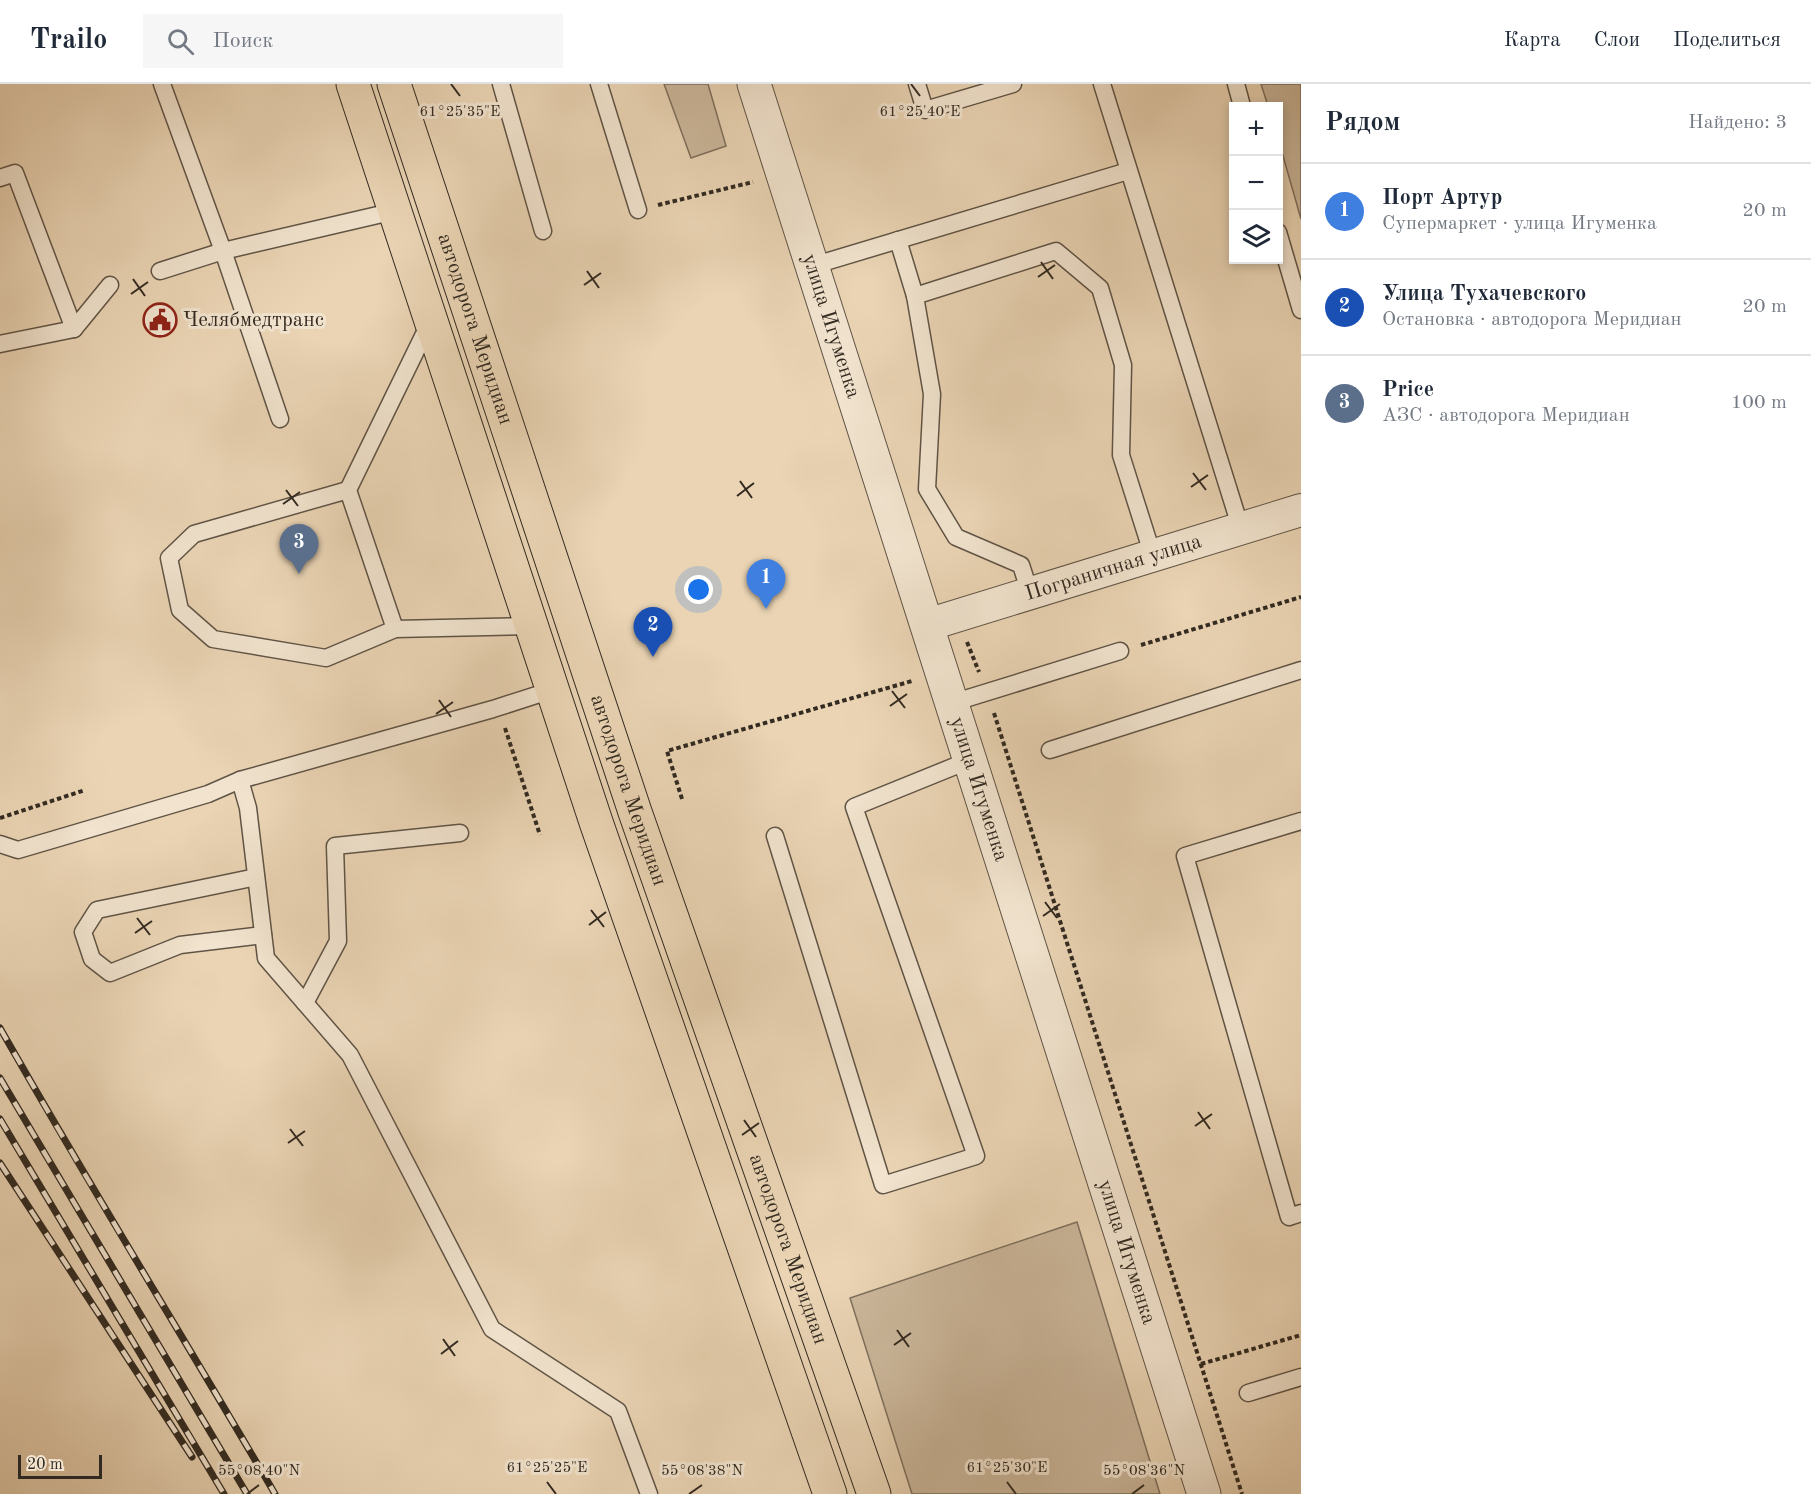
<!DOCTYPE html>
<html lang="ru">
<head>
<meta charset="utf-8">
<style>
  :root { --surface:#fff; --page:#f6f6f7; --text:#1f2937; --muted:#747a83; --line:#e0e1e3; --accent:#2563eb }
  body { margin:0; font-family:"Old Standard TT",serif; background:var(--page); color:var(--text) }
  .controls { position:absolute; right:18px; top:18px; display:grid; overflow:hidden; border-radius:0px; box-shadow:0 3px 9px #0003 }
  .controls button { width:54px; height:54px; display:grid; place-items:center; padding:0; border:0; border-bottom:2px solid var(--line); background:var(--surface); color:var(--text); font:30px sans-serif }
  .scale { position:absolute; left:18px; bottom:15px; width:84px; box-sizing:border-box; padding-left:6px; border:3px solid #322a21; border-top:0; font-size:16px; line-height:21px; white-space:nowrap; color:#322a21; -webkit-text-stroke:4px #f1e3ce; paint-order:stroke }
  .you { position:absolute; left:699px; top:506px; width:21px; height:21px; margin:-15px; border:4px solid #fff; border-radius:50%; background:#1a73e8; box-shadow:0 0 0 9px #1a73e833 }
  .badge { display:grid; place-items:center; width:39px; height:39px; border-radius:50%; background:var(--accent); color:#fff; font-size:20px; font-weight:700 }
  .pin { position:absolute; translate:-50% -50px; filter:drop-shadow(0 2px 3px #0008) }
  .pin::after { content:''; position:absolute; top:32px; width:21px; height:18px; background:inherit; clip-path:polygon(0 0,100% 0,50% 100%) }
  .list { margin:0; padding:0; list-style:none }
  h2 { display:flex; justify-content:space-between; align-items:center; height:78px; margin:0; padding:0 24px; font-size:26px }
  h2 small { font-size:20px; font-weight:400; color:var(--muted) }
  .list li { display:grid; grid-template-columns:39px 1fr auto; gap:18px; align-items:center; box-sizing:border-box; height:96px; padding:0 24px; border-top:2px solid var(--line) }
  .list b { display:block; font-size:22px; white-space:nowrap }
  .list p { margin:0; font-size:20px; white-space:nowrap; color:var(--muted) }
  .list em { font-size:20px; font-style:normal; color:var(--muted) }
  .icon { flex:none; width:33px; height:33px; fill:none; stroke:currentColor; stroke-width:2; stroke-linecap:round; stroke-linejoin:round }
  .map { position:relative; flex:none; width:1301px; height:1410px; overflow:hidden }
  header { display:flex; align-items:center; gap:36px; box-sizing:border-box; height:84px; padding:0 30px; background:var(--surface); border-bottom:2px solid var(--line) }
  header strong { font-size:28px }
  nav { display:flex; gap:33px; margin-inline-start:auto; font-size:21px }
  .search { width:420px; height:54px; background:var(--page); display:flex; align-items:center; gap:15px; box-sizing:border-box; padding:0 21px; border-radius:0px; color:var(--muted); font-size:22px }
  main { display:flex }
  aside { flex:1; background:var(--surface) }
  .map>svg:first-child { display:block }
  .green { fill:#cbb79b; stroke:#7e705e; stroke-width:1.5 }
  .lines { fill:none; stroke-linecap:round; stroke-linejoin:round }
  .service-casing { stroke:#605446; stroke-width:19 }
  .minor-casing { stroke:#605446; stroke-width:34 }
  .tertiary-casing { stroke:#605446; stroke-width:35 }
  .primary-casing { stroke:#322a21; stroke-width:35 }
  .path { stroke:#322a21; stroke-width:4; stroke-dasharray:4.5 3; stroke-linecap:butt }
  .service { stroke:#f1e3ce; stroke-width:16 }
  .minor { stroke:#f1e3ce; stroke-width:32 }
  .tertiary { stroke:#f1e3ce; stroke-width:33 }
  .primary { stroke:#ead4b4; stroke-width:33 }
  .rail-casing { stroke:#322a21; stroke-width:7 }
  .rail { stroke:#f1e3ce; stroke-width:4.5; stroke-dasharray:14; stroke-linecap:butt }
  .ticks { fill:none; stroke:#322a21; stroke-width:2 }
  .labels { text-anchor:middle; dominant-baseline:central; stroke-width:6; stroke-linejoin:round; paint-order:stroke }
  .poi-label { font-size:21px; fill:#322a21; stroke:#f1e3ce; text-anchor:start }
  .street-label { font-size:21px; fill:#322a21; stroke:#f1e3ce }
  .ticks-label { font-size:15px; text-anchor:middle; fill:#322a21; stroke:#f1e3ce; stroke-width:6; stroke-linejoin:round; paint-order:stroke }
</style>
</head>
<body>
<header>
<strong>Trailo</strong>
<div class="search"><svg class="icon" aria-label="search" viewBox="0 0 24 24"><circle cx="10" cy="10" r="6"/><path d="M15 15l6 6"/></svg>Поиск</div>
<nav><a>Карта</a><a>Слои</a><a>Поделиться</a></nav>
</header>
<main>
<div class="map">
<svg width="1301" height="1410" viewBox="0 0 1301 1410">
  <rect width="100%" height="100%" fill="#ead4b4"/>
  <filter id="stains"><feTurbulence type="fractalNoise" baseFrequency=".00333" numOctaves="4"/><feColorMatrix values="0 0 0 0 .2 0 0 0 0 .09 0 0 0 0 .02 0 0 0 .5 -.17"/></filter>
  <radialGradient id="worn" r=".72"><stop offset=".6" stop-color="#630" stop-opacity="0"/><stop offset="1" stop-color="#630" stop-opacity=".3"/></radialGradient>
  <g class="green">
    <polygon points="664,0 708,0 726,62 691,74"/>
    <polygon points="1261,0 1301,0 1301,135 1279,58 1278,22 1268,22"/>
    <polygon points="1077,1138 1160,1410 912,1410 850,1214"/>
  </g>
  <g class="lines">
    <defs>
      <g id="service">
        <polyline points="162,0 223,167 280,335"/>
        <polyline points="501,0 543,147"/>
        <polyline points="599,0 638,126"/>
        <polyline points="917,0 925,26 1013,0"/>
        <polyline points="1102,0 1241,445"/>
        <polyline points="1236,0 1242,22"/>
        <polyline points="0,94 15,89 74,245"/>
        <polyline points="1278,148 1301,226"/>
        <polyline points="898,156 915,212 932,310 927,405 956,453 1021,481 1030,509"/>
        <polyline points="812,182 1128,87"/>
        <polyline points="160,187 223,167 395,127"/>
        <polyline points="915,212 1056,167 1100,204 1123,281 1121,371 1153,472"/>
        <polyline points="430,238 348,406 395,545 531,542"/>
        <polyline points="0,260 74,245 110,201"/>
        <polyline points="348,406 194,450 169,474 180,526 213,555 326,574 395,545"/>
        <polyline points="952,619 1120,567"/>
        <polyline points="1050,666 1301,586"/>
        <polyline points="240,696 248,724 266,874 350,971 492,1245 618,1327 649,1410"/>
        <polyline points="1301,737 1185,772 1289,1133 1301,1129"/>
        <polyline points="775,752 883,1101 976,1072 854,723 970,676"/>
        <polyline points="0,760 18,766 208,710 240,696 493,625 552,606"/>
        <polyline points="256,793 97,826 83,848 92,875 110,889 180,861 263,851"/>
        <polyline points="305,919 338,857 335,762 460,749"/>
        <polyline points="1248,1309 1301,1293"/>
      </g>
      <g id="minor">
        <path id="s1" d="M 927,541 L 1301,426"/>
      </g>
      <g id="tertiary">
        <path id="s2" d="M 754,0 L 1204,1410"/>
      </g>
      <g id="primary">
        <polyline points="353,0 596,738 830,1410"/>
        <path id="s3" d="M 394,0 L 635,728 L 874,1410"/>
      </g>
    </defs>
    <use href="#service" class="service-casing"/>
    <use href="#minor" class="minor-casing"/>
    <use href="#tertiary" class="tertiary-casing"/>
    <use href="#primary" class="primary-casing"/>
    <g class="path">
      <polyline points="658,121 753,98"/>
      <polyline points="967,558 979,588"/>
      <polyline points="1141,561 1301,513"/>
      <polyline points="994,629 1242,1410"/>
      <polyline points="505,644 540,751"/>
      <polyline points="682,715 667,667 912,597"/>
      <polyline points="0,734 85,706"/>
      <polyline points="1201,1280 1301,1251"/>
    </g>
    <use href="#service" class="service"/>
    <use href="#minor" class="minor"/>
    <use href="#tertiary" class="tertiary"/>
    <use href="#primary" class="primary"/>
    <defs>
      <g id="rail">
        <path d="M 0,944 C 89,1101 184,1254 275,1410"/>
        <polyline points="0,994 247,1410"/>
        <polyline points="0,1035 224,1410"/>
        <polyline points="0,1079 192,1373"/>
      </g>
    </defs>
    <use href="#rail" class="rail-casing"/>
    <use href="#rail" class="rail"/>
  </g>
  <path class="ticks" d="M 451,0 L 460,12M 911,0 L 920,12M 1041,178 L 1053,195M 587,187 L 599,204M 1038,193 L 1055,181M 133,195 L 145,212M 584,201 L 601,189M 131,210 L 148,198M 1193,389 L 1206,406M 740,397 L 752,414M 1191,403 L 1208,391M 286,406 L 298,422M 737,412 L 754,399M 283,420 L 300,408M 892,607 L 905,624M 439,616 L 451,633M 890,622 L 907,610M 436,630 L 453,618M 1045,818 L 1057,834M 591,826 L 604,843M 1043,832 L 1060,820M 137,834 L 150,851M 589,841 L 606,828M 135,849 L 152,837M 1198,1028 L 1210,1045M 744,1036 L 756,1053M 1195,1042 L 1212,1030M 290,1045 L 303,1062M 742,1051 L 759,1039M 288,1059 L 305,1047M 897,1246 L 909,1263M 443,1255 L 455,1272M 894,1261 L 911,1249M 441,1270 L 458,1257M 547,1398 L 556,1410M 1007,1398 L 1016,1410M 247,1410 L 259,1401M 689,1410 L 702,1401M 1132,1410 L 1144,1401"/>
  <defs>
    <symbol id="civic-ring" viewBox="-11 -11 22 22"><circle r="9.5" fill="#f1e3ce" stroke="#8f2418" stroke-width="1.5"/><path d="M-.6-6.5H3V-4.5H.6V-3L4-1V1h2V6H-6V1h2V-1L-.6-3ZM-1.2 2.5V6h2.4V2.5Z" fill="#8f2418"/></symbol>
  </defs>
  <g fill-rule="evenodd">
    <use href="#civic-ring" x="141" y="217" width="38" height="38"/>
  </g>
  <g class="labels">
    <g class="poi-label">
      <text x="183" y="236">Челябмедтранс</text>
    </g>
    <g class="street-label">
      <text stroke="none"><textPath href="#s2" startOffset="254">улица Игуменка</textPath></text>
      <text stroke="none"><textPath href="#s3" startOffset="258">автодорога Меридиан</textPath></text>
      <text stroke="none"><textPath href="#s1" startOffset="195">Пограничная улица</textPath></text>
      <text stroke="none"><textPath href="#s2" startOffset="740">улица Игуменка</textPath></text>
      <text stroke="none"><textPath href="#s3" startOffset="744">автодорога Меридиан</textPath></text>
      <text stroke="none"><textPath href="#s3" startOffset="1230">автодорога Меридиан</textPath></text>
      <text stroke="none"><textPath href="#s2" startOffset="1226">улица Игуменка</textPath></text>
    </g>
  </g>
  <g class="ticks-label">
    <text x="460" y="32">61°25'35"E</text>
    <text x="920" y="32">61°25'40"E</text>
    <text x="547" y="1388">61°25'25"E</text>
    <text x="1007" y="1388">61°25'30"E</text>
    <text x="259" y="1391">55°08'40"N</text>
    <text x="702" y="1391">55°08'38"N</text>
    <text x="1144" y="1391">55°08'36"N</text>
  </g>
  <rect width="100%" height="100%" filter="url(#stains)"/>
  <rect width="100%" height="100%" fill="url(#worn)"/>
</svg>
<div class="controls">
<button>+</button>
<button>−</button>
<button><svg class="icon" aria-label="layers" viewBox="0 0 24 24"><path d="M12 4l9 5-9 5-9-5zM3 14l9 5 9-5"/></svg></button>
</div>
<div class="scale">20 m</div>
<div class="you"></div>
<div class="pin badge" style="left:766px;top:525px;background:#3f7fe0">1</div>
<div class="pin badge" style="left:653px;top:573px;background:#1a4fb4">2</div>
<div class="pin badge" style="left:299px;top:490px;background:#5c6f8a">3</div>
</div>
<aside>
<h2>Рядом<small>Найдено: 3</small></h2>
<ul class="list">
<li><span class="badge" style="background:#3f7fe0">1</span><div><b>Порт Артур</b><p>Супермаркет · улица Игуменка</p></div><em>20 m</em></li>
<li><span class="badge" style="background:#1a4fb4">2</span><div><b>Улица Тухачевского</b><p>Остановка · автодорога Меридиан</p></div><em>20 m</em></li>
<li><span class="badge" style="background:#5c6f8a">3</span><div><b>Price</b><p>АЗС · автодорога Меридиан</p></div><em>100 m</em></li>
</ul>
</aside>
</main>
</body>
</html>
